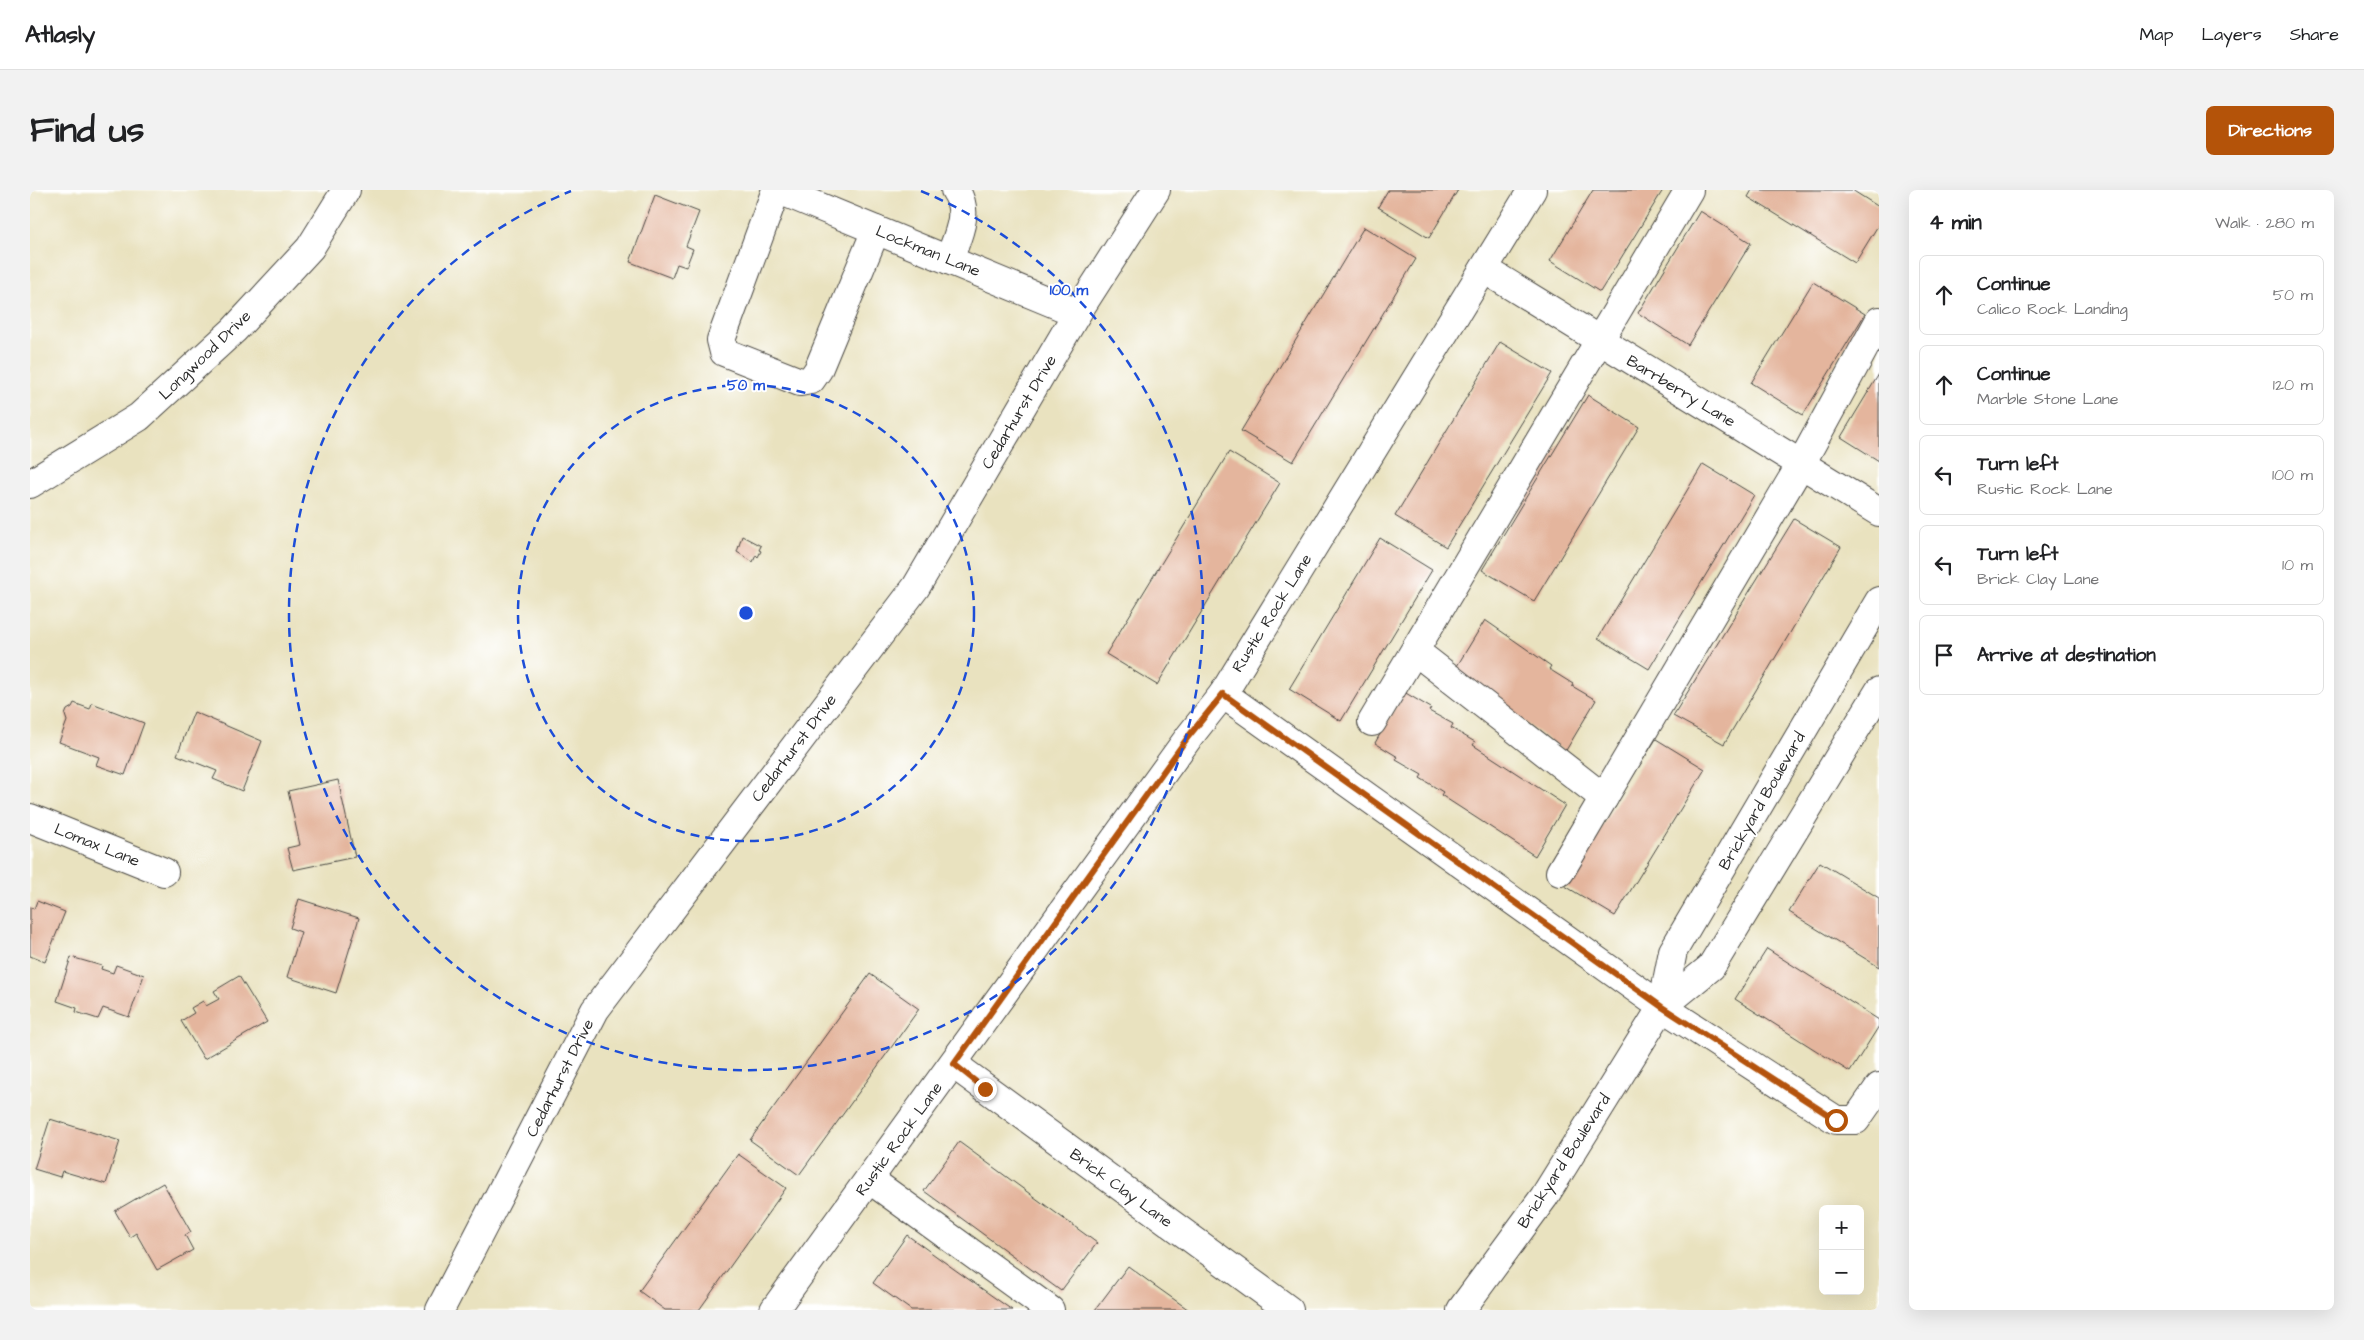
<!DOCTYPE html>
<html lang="en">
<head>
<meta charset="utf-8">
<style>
  :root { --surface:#fff; --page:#f2f2f2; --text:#202124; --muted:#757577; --line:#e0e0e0; --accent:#b45309 }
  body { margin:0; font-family:"Architects Daughter",sans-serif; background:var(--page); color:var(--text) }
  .controls { position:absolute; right:15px; bottom:15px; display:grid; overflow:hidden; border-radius:8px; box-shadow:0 5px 20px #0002 }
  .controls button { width:45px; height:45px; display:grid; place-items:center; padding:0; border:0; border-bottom:1px solid var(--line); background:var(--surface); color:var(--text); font:25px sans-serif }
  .stop { position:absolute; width:15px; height:15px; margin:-11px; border:4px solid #b45309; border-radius:50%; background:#fff }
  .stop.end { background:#b45309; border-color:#fff; box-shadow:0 1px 5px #0008 }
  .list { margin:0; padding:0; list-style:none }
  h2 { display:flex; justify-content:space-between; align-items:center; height:65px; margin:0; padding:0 20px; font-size:21px }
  h2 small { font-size:16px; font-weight:400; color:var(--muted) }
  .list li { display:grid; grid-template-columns:32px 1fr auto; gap:15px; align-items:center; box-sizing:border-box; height:80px; margin:0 10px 10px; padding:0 10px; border:1px solid var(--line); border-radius:8px }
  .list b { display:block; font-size:19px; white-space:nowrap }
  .list p { margin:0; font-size:16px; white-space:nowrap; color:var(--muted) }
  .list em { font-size:16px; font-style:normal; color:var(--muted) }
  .icon { flex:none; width:28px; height:28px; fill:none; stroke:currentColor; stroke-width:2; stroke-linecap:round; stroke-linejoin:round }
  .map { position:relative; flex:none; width:1849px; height:1120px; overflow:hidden; border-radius:8px }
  header { display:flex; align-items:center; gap:30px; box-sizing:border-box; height:70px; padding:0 25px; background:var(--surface); border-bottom:1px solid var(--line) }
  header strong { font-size:24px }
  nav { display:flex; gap:28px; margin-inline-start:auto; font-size:18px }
  .intro { display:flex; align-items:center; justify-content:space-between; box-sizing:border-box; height:120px; padding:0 30px }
  h1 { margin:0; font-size:35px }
  .button { padding:12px 22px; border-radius:8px; background:var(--accent); color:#fff; font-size:18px; font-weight:700 }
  main { display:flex; gap:30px; padding:0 30px }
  aside { flex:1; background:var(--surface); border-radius:8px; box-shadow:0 5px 20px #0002 }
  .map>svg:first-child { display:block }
  .building { fill:#e4b59d }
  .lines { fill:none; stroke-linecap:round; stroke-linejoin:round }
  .minor-casing { stroke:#484641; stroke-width:30 }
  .minor { stroke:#fff; stroke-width:28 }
  .route { stroke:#b45309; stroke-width:6 }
  .ring { fill:none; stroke:#1d4ed8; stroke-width:2.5; stroke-dasharray:9 6 }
  .labels { text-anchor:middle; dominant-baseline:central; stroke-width:4; stroke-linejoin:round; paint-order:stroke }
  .street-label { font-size:16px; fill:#2b2b2b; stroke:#fff }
  .centre { fill:#1d4ed8; stroke:#fff; stroke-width:2.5 }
  .ring-label { font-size:15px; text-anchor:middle; font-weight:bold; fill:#1d4ed8; stroke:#fff; stroke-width:4; stroke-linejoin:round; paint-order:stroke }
</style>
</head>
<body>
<header>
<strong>Atlasly</strong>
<nav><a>Map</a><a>Layers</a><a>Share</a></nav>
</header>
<div class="intro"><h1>Find us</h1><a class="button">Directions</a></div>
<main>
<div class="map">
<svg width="1849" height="1120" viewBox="0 0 1849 1120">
  <rect width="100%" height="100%" fill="#fff"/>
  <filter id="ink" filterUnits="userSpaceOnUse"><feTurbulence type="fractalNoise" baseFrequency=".02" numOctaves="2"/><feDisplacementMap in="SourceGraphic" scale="10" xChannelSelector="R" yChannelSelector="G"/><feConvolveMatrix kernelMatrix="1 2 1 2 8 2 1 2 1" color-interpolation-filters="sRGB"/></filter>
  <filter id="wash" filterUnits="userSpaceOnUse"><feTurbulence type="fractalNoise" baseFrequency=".0096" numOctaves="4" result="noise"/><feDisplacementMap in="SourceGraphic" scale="20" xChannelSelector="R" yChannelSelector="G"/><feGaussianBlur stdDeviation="1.12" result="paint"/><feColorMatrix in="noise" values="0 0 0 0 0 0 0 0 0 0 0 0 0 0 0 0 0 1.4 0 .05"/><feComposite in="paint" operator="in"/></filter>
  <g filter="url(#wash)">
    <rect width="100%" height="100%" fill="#e9e2bf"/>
    <g id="blocks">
      <g class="building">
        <polygon points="1358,0 1428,0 1399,48 1348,17"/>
        <polygon points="1563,0 1633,0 1570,102 1520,71"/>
        <polygon points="1722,0 1822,0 1849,17 1849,34 1825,73 1718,7"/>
        <polygon points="625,5 669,22 656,56 663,59 656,77 647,74 642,88 600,72"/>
        <polygon points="1670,21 1721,53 1658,155 1608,123"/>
        <polygon points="1334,37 1386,69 1263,272 1211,241"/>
        <polygon points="1783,92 1835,124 1773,225 1721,193"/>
        <polygon points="1470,152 1522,183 1416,357 1365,326"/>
        <polygon points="1849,184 1849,271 1811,247"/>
        <polygon points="1558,205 1609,237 1504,411 1452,380"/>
        <polygon points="1199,262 1250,293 1127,495 1076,464"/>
        <polygon points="1673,274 1724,305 1619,479 1568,448"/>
        <polygon points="1764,329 1811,357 1694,554 1643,526"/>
        <polygon points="712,346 731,356 729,360 731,361 728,367 726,365 723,372 707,362"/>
        <polygon points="1350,348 1402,380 1311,531 1259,499"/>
        <polygon points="1455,430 1521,476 1519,479 1543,494 1542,496 1566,510 1535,562 1424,481"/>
        <polygon points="1374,502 1401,518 1399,521 1423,534 1421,538 1445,552 1443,555 1535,615 1505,666 1411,605 1413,602 1390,588 1392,585 1366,570 1368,567 1345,553"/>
        <polygon points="44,513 60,519 62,513 114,533 95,585 66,575 69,567 29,552 37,531 35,525 37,520 42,517"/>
        <polygon points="164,522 232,551 212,601 183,589 187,581 147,565"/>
        <polygon points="1626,549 1675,579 1585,726 1535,696"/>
        <polygon points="308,590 325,667 263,680 257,658 270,655 258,601"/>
        <polygon points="1790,672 1849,708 1849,777 1759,722"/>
        <polygon points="269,709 329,728 306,803 257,787 271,742 260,738"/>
        <polygon points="7,711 35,722 15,772 0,766 0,717 4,719"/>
        <polygon points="1737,759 1849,830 1849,836 1820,882 1705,809"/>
        <polygon points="41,767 72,776 71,779 83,783 86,775 114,785 99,827 73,818 68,829 46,822 47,818 27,811"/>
        <polygon points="840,784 889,819 769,985 720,950"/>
        <polygon points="209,786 237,832 174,869 151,831 164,823 161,818 173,811 176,816 189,809 184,801"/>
        <polygon points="20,929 90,951 76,994 32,981 30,987 4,979"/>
        <polygon points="929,952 1067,1053 1031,1101 894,1001"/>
        <polygon points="708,964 756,998 669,1120 635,1120 609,1101"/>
        <polygon points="133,993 161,1042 155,1045 163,1060 127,1080 106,1043 100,1047 85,1021"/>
        <polygon points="877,1045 924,1079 982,1120 881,1120 843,1093"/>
        <polygon points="1098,1076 1121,1093 1159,1120 1065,1120"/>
      </g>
    </g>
  </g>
  <g filter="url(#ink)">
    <use href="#blocks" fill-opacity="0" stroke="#484641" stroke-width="1"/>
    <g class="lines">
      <defs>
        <g id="minor">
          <polyline points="746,0 691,150 694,162 770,192 781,190 788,180 846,40"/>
          <polyline points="749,0 1047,123"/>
          <path d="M 919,70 C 927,47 941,22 925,0"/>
          <polyline points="1454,79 1849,322"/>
          <polyline points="0,294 109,227 204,140 280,58 316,0"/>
          <polyline points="1385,461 1574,608"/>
          <polyline points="1193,504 1632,817 1806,930 1826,930 1849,897"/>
          <polyline points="1342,532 1659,0"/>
          <polyline points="0,628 134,682"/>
          <polyline points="1530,682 1771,274 1849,131"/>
          <polyline points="1632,817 1643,761 1849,411"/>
          <polyline points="923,874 1259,1120"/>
          <polyline points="839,989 1020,1120"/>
          <polyline points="410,1120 565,820 886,397 1047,123 1126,0"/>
          <polyline points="744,1120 1159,547 1193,504 1502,0"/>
          <polyline points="1431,1120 1514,1007 1632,817 1681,777 1849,501"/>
        </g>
      </defs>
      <use href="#minor" class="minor-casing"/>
      <use href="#minor" class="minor"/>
    </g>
  </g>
  <g class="lines" filter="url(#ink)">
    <polyline class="route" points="955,899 924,874 1158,547 1193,504 1632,817 1806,930"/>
  </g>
  <g class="ring">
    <circle cx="716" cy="423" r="228"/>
    <path d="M891 1A457 457 0 1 1 541 1"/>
  </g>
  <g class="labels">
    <g class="street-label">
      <text transform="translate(898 61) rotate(22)">Lockman Lane</text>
      <text transform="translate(175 165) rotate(-44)">Longwood Drive</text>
      <text transform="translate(1651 201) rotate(31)">Barrberry Lane</text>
      <text transform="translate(989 222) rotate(-59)">Cedarhurst Drive</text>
      <text transform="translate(1242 423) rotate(-58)">Rustic Rock Lane</text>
      <text transform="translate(764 558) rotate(-53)">Cedarhurst Drive</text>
      <text transform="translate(1732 611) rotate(-60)">Brickyard Boulevard</text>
      <text transform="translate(67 655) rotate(22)">Lomax Lane</text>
      <text transform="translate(530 888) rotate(-63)">Cedarhurst Drive</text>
      <text transform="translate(869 949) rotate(-54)">Rustic Rock Lane</text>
      <text transform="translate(1534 971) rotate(-57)">Brickyard Boulevard</text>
      <text transform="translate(1091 998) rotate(36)">Brick Clay Lane</text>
    </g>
  </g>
  <circle cx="716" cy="423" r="8" class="centre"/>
  <g class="ring-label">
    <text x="1039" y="105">100 m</text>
    <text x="716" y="200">50 m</text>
  </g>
</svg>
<div class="controls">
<button>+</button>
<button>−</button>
</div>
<div class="stop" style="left:1806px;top:930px"></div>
<div class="stop end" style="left:955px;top:899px"></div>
</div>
<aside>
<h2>4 min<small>Walk · 280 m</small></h2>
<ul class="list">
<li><svg class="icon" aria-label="ahead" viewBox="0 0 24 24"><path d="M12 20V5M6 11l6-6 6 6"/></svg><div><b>Continue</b><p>Calico Rock Landing</p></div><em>50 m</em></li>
<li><svg class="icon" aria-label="ahead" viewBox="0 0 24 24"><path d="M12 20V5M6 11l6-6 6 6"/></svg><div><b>Continue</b><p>Marble Stone Lane</p></div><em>120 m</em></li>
<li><svg class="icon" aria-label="left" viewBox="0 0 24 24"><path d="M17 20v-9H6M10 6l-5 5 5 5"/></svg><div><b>Turn left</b><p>Rustic Rock Lane</p></div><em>100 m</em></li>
<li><svg class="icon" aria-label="left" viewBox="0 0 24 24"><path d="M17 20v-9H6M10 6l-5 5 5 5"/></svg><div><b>Turn left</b><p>Brick Clay Lane</p></div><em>10 m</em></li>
<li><svg class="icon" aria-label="arrive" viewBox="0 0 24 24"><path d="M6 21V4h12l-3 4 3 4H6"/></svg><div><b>Arrive at destination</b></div></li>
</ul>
</aside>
</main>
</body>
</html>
